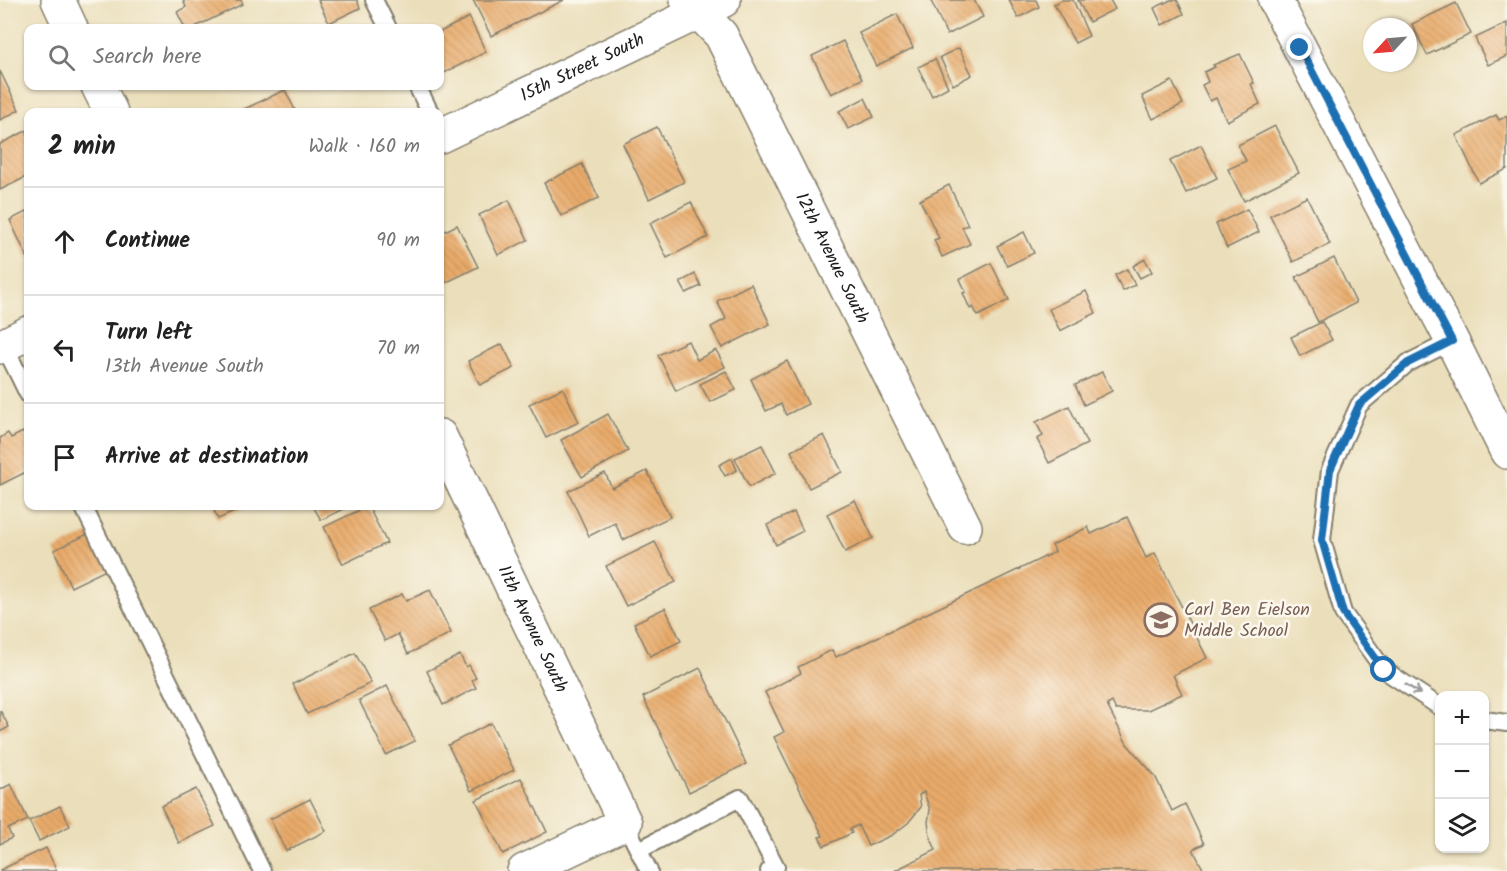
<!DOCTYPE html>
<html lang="en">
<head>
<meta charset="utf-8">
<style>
  :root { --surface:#fff; --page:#f6f6f6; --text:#222; --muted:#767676; --line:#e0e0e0 }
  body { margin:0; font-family:Kalam,sans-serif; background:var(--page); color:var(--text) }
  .controls { position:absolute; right:18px; bottom:18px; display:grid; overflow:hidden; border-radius:12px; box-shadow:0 2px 4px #0004 }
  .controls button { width:54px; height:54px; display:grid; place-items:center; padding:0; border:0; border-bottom:2px solid var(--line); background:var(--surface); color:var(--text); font:30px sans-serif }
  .compass { position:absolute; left:1363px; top:18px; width:54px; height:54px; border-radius:50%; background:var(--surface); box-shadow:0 2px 4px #0004; rotate:244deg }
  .stop { position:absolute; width:18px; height:18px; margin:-14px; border:4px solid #1f6fb2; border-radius:50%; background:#fff }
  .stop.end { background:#1f6fb2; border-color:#fff; box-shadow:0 2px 6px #0008 }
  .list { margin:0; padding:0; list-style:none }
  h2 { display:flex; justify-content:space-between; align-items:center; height:78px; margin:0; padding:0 24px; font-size:26px }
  h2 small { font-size:20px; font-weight:400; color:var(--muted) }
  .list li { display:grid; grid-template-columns:39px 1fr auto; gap:18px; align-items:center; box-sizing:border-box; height:108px; padding:0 24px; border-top:2px solid var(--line) }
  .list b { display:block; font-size:22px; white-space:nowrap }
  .list p { margin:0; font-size:20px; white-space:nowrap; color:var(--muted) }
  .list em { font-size:20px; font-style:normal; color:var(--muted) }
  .icon { flex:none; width:33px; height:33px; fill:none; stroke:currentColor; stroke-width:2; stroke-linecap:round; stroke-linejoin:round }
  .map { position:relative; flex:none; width:1507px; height:871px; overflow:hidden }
  .search { position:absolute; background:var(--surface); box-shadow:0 2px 4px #0004; left:24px; top:24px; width:420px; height:66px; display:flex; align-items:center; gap:15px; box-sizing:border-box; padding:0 21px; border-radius:12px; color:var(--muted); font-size:22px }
  .panel { position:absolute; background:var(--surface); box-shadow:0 2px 4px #0004; left:24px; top:108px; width:420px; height:402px; border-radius:12px }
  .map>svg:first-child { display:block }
  .building { fill:url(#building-back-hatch) }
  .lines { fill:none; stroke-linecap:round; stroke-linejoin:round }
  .service-casing { stroke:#847e6c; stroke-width:20 }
  .minor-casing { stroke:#847e6c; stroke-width:36 }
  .secondary-casing { stroke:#847e6c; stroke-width:36 }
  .service { stroke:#fff; stroke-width:16 }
  .minor { stroke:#fff; stroke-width:33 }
  .secondary { stroke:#fff; stroke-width:33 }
  .oneway { stroke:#999 }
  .route { stroke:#1f6fb2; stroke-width:8 }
  .labels { text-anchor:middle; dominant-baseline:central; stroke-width:5; stroke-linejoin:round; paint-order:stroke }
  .street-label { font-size:18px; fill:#1c1c1c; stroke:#fbf7ec }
  .education-label { font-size:18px; fill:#785e54; stroke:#fbf7ec; text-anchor:start }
</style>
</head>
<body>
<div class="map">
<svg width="1507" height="871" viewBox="0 0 1507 871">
  <defs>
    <pattern id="building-back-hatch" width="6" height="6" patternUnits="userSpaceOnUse" patternTransform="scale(1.5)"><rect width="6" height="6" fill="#e9ab6a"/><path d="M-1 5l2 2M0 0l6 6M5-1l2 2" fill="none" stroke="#c7935b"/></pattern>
  </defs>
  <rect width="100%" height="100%" fill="#fbf7ec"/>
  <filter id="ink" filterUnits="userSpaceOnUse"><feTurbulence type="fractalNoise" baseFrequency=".0167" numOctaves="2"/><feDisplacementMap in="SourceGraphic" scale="12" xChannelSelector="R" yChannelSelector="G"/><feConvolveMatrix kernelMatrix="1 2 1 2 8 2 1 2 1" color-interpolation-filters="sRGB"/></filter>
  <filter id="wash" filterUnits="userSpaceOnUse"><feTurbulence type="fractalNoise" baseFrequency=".008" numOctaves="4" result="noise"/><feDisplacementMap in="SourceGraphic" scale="24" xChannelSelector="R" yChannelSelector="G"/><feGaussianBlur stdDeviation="1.35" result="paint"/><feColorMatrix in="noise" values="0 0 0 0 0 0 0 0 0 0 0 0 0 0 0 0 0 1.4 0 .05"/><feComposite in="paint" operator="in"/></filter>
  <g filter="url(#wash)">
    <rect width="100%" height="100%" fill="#ebdfbb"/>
    <g id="blocks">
      <g class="building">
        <polygon points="183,0 241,0 243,4 193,28 185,28 177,12 186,7"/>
        <polygon points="318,0 357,0 360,8 329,23"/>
        <polygon points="473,0 564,0 491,36"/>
        <polygon points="932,0 974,0 983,17 947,35 931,1"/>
        <polygon points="1009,0 1036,0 1039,7 1018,18"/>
        <polygon points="1062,0 1073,0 1089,36 1075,43 1054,4"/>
        <polygon points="1078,0 1110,0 1115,9 1089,22"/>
        <polygon points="1171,0 1177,0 1184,14 1162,25 1154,8"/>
        <polygon points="1456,3 1471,34 1427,55 1412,24"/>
        <polygon points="897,14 913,48 876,66 859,33"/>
        <polygon points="469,17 486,52 440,75 440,32"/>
        <polygon points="1507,23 1507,56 1488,65 1475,38"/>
        <polygon points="843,41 862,79 831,94 812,56"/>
        <polygon points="959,48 972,75 953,85 940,57"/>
        <polygon points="1240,54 1254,83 1251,84 1260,104 1227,121 1216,98 1210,101 1202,85 1208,82 1204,72 1215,67 1213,65"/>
        <polygon points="935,59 948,87 932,96 918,67"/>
        <polygon points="0,71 19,110 0,120"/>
        <polygon points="1172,81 1183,104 1153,119 1142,96"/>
        <polygon points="285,90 296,112 238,112"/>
        <polygon points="865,98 874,117 848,129 839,111"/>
        <polygon points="1496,115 1499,120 1507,116 1507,169 1479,183 1456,135"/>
        <polygon points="1275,126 1299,173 1244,201 1228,169 1246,161 1238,145"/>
        <polygon points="657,127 684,182 649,199 623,144"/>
        <polygon points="28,130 28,176 0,190 0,144"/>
        <polygon points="1201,145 1217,178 1186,193 1170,161"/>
        <polygon points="582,164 599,198 561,216 544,183"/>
        <polygon points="949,185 968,225 962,227 970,244 942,257 934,240 939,238 920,200"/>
        <polygon points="1307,197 1330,244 1293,262 1270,215"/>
        <polygon points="509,200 528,240 498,255 479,215"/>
        <polygon points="691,202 708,237 667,258 650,223"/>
        <polygon points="1247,209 1259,232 1227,248 1216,224"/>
        <polygon points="28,211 28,259 10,220"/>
        <polygon points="440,225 443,232 457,225 478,267 445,283 440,272"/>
        <polygon points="1024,232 1034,253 1007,266 997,246"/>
        <polygon points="1334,258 1356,303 1318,322 1296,277"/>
        <polygon points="1145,259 1152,272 1140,278 1133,266"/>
        <polygon points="991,263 1009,300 978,316 973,307 970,309 963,293 966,292 960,279"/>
        <polygon points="1127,269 1135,285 1123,291 1115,275"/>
        <polygon points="695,274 701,286 686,293 680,282"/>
        <polygon points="751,284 770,324 722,348 711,327 726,319 717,301"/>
        <polygon points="1086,291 1096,313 1060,331 1049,309"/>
        <polygon points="1322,322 1332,340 1300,356 1291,337"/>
        <polygon points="688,341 697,360 716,350 725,367 676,391 658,355"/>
        <polygon points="502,344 514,368 480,385 468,361"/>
        <polygon points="787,361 808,404 786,415 781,404 766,411 751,379"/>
        <polygon points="726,371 736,390 710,402 700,384"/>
        <polygon points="1102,372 1112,391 1084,405 1075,385"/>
        <polygon points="563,388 579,422 546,438 529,404"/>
        <polygon points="1069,406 1087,444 1049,463 1037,439 1043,436 1036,422"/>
        <polygon points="608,414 628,451 582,477 561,440"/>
        <polygon points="23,432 28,442 28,471 0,485 0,438 8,433 11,438"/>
        <polygon points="824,435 842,472 809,488 791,451"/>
        <polygon points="762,445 776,473 749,487 735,458"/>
        <polygon points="732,458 737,470 725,476 719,465"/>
        <polygon points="647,471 670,517 623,540 615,523 589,536 568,491 605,473 612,488"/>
        <polygon points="855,500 873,538 845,552 827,514"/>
        <polygon points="212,506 248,506 218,519"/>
        <polygon points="313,506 350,506 321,520"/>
        <polygon points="368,506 387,543 343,564 324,527"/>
        <polygon points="794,512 803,531 776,545 767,525"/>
        <polygon points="1127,517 1146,558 1155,553 1207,658 1173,675 1182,694 1148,710 1116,710 1112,702 1107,705 1127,744 1155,776 1172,811 1185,804 1204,844 1193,849 1204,871 894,871 936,850 930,836 928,822 930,810 924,792 919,795 921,807 908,823 892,835 868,846 858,825 850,829 852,833 824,846 819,837 823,836 774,737 784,732 765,692 801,673 798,667 832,650 836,657 1055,552 1052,545 1088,527 1091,534"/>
        <polygon points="90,533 108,569 71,587 54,550"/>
        <polygon points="655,542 676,582 626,606 606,566"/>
        <polygon points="430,590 451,633 408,654 398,634 385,641 369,610 402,594 406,601"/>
        <polygon points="665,608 681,641 650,656 634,623"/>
        <polygon points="355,653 371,683 307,714 293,684"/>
        <polygon points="460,655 466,667 469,665 476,678 472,680 476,688 443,705 427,671"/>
        <polygon points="700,668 746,764 689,792 643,697"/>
        <polygon points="387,686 415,741 386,755 359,700"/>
        <polygon points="0,710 9,727 0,732"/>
        <polygon points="491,723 514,770 471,791 448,745"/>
        <polygon points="521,778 547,832 503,854 476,800"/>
        <polygon points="11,784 28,820 8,829 12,838 0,844 0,790"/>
        <polygon points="196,789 215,826 179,843 161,806"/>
        <polygon points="310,799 326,831 286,851 270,819"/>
        <polygon points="60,806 70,826 39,841 29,821"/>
        <polygon points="46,848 57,871 0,871 0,870"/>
      </g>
    </g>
  </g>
  <g filter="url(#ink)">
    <use href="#blocks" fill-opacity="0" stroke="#847e6c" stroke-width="1.5"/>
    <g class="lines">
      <defs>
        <g id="service">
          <polyline points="374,0 388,28"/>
          <polyline points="417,86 430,112"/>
          <polyline points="4,345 28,394"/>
          <polyline points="83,506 262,871"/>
          <polyline points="1440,707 1384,670 1343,613 1322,540 1330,470 1359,405 1408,363 1452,341"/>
          <polyline points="1484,720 1507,723"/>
          <polyline points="625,823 649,871"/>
          <polyline points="639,850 740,798 776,867 769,871"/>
        </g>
        <g id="minor">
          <polyline points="58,0 71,28"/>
          <path id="s1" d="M 687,0 L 721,35 L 965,527"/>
          <polyline points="98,86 111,112"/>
          <path id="s2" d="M 440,136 L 724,0"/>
          <polyline points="0,347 28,333"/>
          <path id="s3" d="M 440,436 L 625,823 L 524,871"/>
        </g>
        <polyline id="secondary" points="1275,0 1452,341 1507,452"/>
      </defs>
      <use href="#service" class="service-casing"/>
      <use href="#minor" class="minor-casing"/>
      <use href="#secondary" class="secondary-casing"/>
      <use href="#service" class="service"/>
      <use href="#minor" class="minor"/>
      <use href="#secondary" class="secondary"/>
    </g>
    <defs><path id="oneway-shaft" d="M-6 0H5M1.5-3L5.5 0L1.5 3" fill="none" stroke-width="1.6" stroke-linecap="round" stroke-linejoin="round" transform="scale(1.5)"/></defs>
    <use class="oneway" href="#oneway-shaft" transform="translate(1413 689) rotate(34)"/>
  </g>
  <g class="lines" filter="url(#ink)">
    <polyline class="route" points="1300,48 1452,341 1408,363 1359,405 1330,470 1322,540 1343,613 1384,670"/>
  </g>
  <defs>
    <symbol id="school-ring" viewBox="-11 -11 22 22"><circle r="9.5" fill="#fbf7ec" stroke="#8d6e63" stroke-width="1.5"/><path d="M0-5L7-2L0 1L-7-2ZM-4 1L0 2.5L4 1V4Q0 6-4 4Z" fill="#8d6e63"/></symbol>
  </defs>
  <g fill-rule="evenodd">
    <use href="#school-ring" x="1142" y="601" width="38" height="38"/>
  </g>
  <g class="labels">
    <g class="street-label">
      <text stroke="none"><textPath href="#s2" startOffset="158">15th Street South</textPath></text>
      <text stroke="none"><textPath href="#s1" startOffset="298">12th Avenue South</textPath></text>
      <text stroke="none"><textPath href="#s3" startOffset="214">11th Avenue South</textPath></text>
    </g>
    <g class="education-label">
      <text x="1184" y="610">Carl Ben Eielson<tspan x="1184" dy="21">Middle School</tspan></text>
    </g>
  </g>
</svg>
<div class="controls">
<button>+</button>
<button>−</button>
<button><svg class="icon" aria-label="layers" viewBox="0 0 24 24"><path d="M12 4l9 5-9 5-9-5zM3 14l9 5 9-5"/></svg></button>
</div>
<svg class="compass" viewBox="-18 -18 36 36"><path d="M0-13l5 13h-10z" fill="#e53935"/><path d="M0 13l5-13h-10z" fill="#767676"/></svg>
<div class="stop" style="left:1384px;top:670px"></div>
<div class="stop end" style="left:1300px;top:48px"></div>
<div class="search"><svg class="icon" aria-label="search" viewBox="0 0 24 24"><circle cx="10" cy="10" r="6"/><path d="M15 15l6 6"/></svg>Search here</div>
<section class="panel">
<h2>2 min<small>Walk · 160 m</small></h2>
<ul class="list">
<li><svg class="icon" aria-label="ahead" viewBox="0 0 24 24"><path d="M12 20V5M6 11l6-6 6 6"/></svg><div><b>Continue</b></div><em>90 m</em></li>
<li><svg class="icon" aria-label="left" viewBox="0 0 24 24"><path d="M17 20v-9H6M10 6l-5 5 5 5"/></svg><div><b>Turn left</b><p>13th Avenue South</p></div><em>70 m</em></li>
<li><svg class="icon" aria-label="arrive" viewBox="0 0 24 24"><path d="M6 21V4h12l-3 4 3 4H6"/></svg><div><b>Arrive at destination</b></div></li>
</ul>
</section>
</div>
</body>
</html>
